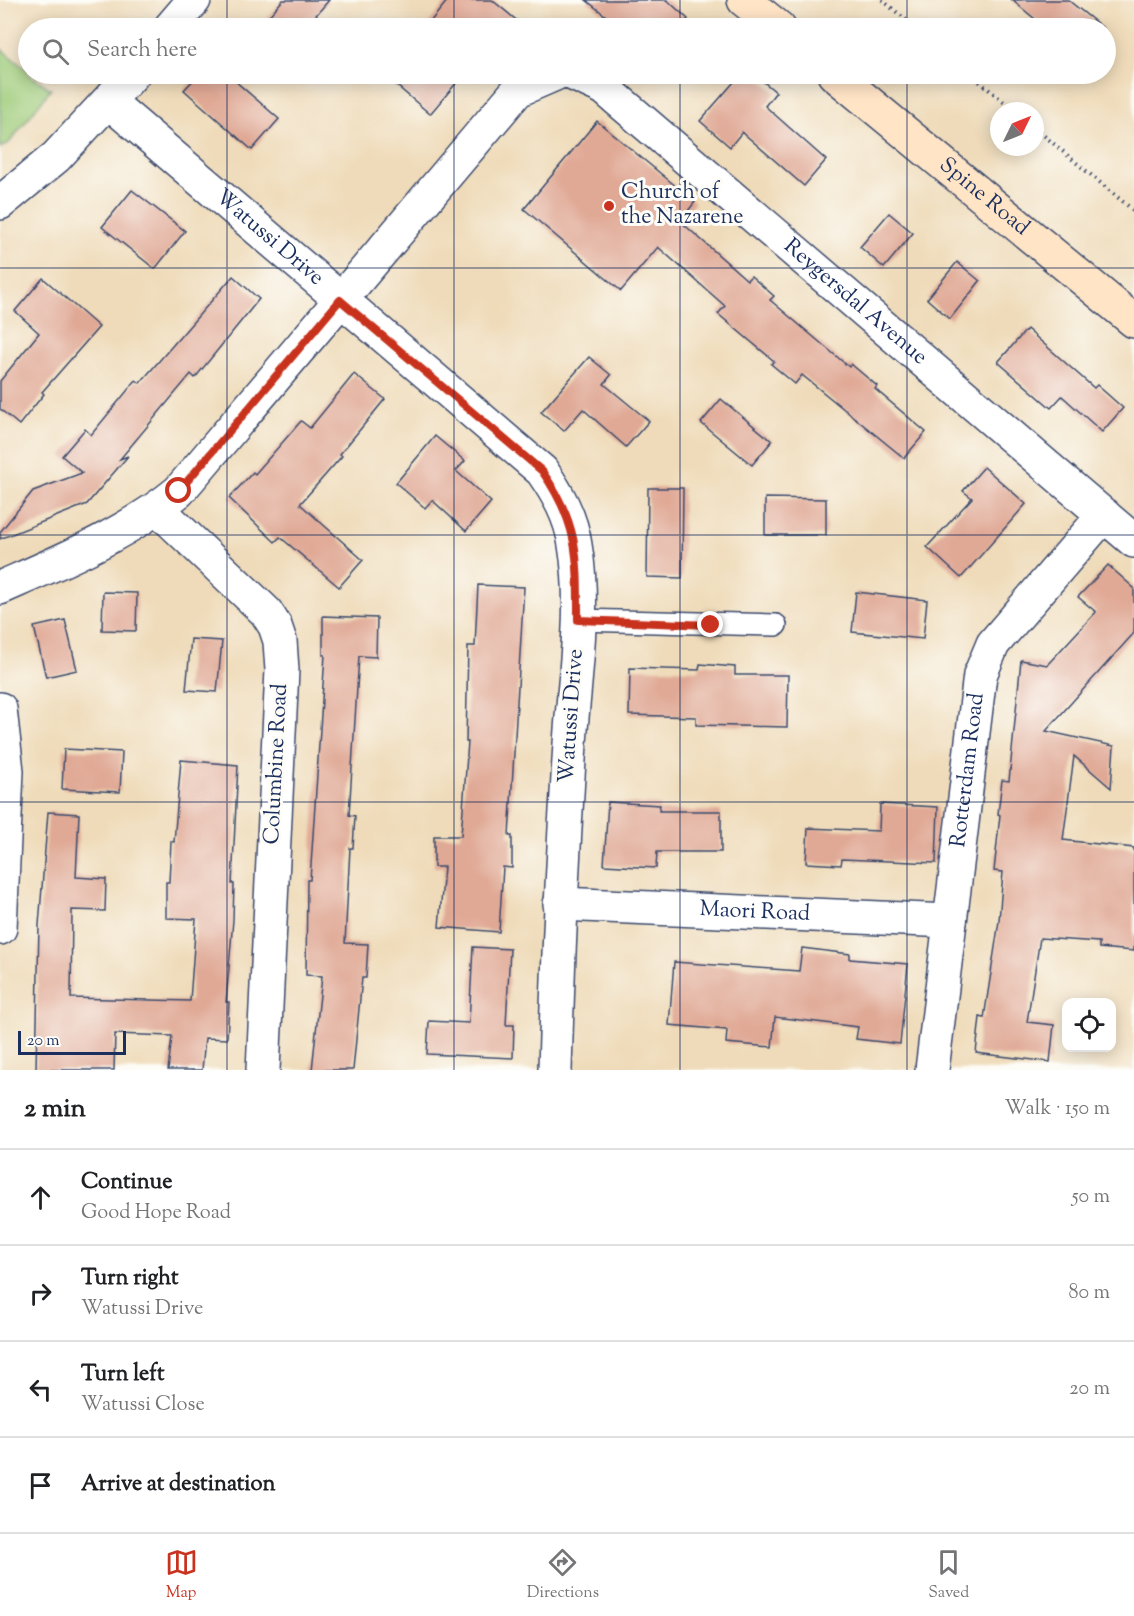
<!DOCTYPE html>
<html lang="en">
<head>
<meta charset="utf-8">
<style>
  :root { --surface:#fff; --page:#f6f6f6; --text:#202124; --muted:#757577; --line:#e0e0e0; --accent:#c8321e }
  body { margin:0; font-family:"Sorts Mill Goudy",serif; background:var(--page); color:var(--text) }
  .controls { position:absolute; right:18px; bottom:18px; display:grid; overflow:hidden; border-radius:12px; box-shadow:0 3px 15px #0003 }
  .controls button { width:54px; height:54px; display:grid; place-items:center; padding:0; border:0; border-bottom:2px solid var(--line); background:var(--surface); color:var(--text); font:30px sans-serif }
  .compass { position:absolute; left:990px; top:102px; width:54px; height:54px; border-radius:50%; background:var(--surface); box-shadow:0 3px 15px #0003; rotate:47deg }
  .scale { position:absolute; left:18px; bottom:15px; width:108px; box-sizing:border-box; padding-left:6px; border:3px solid #1b2f5e; border-top:0; font-size:16px; line-height:21px; white-space:nowrap; color:#1b2f5e; -webkit-text-stroke:4px #fdfcf7; paint-order:stroke }
  .stop { position:absolute; width:18px; height:18px; margin:-14px; border:4px solid #c8321e; border-radius:50%; background:#fff }
  .stop.end { background:#c8321e; border-color:#fff; box-shadow:0 2px 6px #0008 }
  .list { margin:0; padding:0; list-style:none }
  h2 { display:flex; justify-content:space-between; align-items:center; height:78px; margin:0; padding:0 24px; font-size:26px }
  h2 small { font-size:20px; font-weight:400; color:var(--muted) }
  .list li { display:grid; grid-template-columns:39px 1fr auto; gap:18px; align-items:center; box-sizing:border-box; height:96px; padding:0 24px; border-top:2px solid var(--line) }
  .list b { display:block; font-size:22px; white-space:nowrap }
  .list p { margin:0; font-size:20px; white-space:nowrap; color:var(--muted) }
  .list em { font-size:20px; font-style:normal; color:var(--muted) }
  .icon { flex:none; width:33px; height:33px; fill:none; stroke:currentColor; stroke-width:2; stroke-linecap:round; stroke-linejoin:round }
  .map { position:relative; flex:none; width:1134px; height:1070px; overflow:hidden }
  .search { position:absolute; background:var(--surface); box-shadow:0 3px 15px #0003; left:18px; right:18px; top:18px; height:66px; display:flex; align-items:center; gap:15px; box-sizing:border-box; padding:0 21px; border-radius:33px; color:var(--muted); font-size:22px }
  .sheet { height:462px; background:var(--surface) }
  nav { display:flex; justify-content:space-around; align-items:center; box-sizing:border-box; height:84px; border-top:2px solid var(--line); background:var(--surface); font-size:16px; color:var(--muted) }
  nav a { display:grid; justify-items:center; gap:3px }
  nav .on { color:var(--accent) }
  .map>svg:first-child { display:block }
  .green { fill:#9ecb79; stroke:#5c7d6c; stroke-width:1.5 }
  .building { fill:#e0a995 }
  .lines { fill:none; stroke-linecap:round; stroke-linejoin:round }
  .lane-casing { stroke:#3b496c; stroke-width:24 }
  .street-casing { stroke:#3b496c; stroke-width:36 }
  .secondary-casing { stroke:#3b496c; stroke-width:36 }
  .path { stroke:#3b496c; stroke-width:4; stroke-dasharray:1.5 4.5; stroke-linecap:butt }
  .lane { stroke:#fff; stroke-width:21 }
  .street { stroke:#fff; stroke-width:33 }
  .secondary { stroke:#ffe4c6; stroke-width:33 }
  .route { stroke:#c8321e; stroke-width:8 }
  .grid { fill:none; stroke:#1b2f5e; stroke-width:1.5; stroke-opacity:0.55 }
  .poi-dot { fill:#c8321e; stroke:#fdfcf7; stroke-width:2 }
  .labels { text-anchor:middle; dominant-baseline:central; stroke-width:6; stroke-linejoin:round; paint-order:stroke }
  .poi-label { font-size:22px; fill:#1b2f5e; stroke:#fdfcf7; text-anchor:start }
  .street-label { font-size:22px; fill:#1b2f5e; stroke:#fdfcf7 }
</style>
</head>
<body>
<div class="map">
<svg width="1134" height="1070" viewBox="0 0 1134 1070">
  <rect width="100%" height="100%" fill="#fdfcf7"/>
  <filter id="ink" filterUnits="userSpaceOnUse"><feTurbulence type="fractalNoise" baseFrequency=".0167" numOctaves="2"/><feDisplacementMap in="SourceGraphic" scale="12" xChannelSelector="R" yChannelSelector="G"/><feConvolveMatrix kernelMatrix="1 2 1 2 8 2 1 2 1" color-interpolation-filters="sRGB"/></filter>
  <filter id="wash" filterUnits="userSpaceOnUse"><feTurbulence type="fractalNoise" baseFrequency=".008" numOctaves="4" result="noise"/><feDisplacementMap in="SourceGraphic" scale="24" xChannelSelector="R" yChannelSelector="G"/><feGaussianBlur stdDeviation="1.35" result="paint"/><feColorMatrix in="noise" values="0 0 0 0 0 0 0 0 0 0 0 0 0 0 0 0 0 1.4 0 .05"/><feComposite in="paint" operator="in"/></filter>
  <g filter="url(#wash)">
    <rect width="100%" height="100%" fill="#efdbba"/>
    <polygon class="green" points="0,48 28,71 28,74 51,89 9,143 0,148"/>
    <g id="blocks">
      <g class="building">
        <polygon points="283,0 329,0 305,28 258,28"/>
        <polygon points="448,0 492,0 526,28 425,28"/>
        <polygon points="586,0 667,0 688,19 680,28 621,28"/>
        <polygon points="1012,0 1068,0 1103,28 1046,28"/>
        <polygon points="199,74 227,74 279,119 252,150 184,90"/>
        <polygon points="383,74 464,74 430,114"/>
        <polygon points="741,74 754,74 776,92 765,106 826,160 804,186 742,132 730,147 700,121"/>
        <polygon points="597,121 695,202 680,221 747,280 751,276 774,296 770,300 849,367 851,364 877,386 875,389 926,432 904,458 802,375 795,384 771,364 774,361 718,314 725,306 658,247 621,291 524,209"/>
        <polygon points="132,190 185,231 155,269 102,227"/>
        <polygon points="889,213 913,233 884,268 860,247"/>
        <polygon points="957,262 980,281 950,319 927,299"/>
        <polygon points="233,276 259,299 195,378 191,374 120,459 128,456 87,504 0,539 0,532 33,491 82,473 62,456 85,429 91,435 136,380 140,383"/>
        <polygon points="43,278 99,327 42,392 44,394 19,425 0,409 0,381 39,333 15,311"/>
        <polygon points="1027,329 1094,388 1097,385 1123,408 1102,432 1062,396 1051,408 998,362"/>
        <polygon points="589,357 611,375 604,384 649,421 626,447 583,409 564,431 541,412"/>
        <polygon points="354,374 385,399 340,454 342,456 300,504 363,560 339,587 280,537 275,542 229,498 253,472 255,474 301,421 310,428"/>
        <polygon points="721,399 772,441 752,465 701,423"/>
        <polygon points="435,436 465,461 456,471 491,502 466,531 432,500 425,508 396,483"/>
        <polygon points="984,467 1026,504 961,578 927,547 972,498 963,491"/>
        <polygon points="648,488 683,488 682,578 647,577"/>
        <polygon points="765,498 826,499 826,535 765,535"/>
        <polygon points="1108,565 1134,588 1134,633 1046,731 1114,746 1111,788 1074,756 1063,840 1134,848 1134,951 1099,948 1099,942 1040,938 1027,1022 1054,1025 1050,1062 976,1053 980,1017 984,1018 999,921 1003,872 994,871 1000,815 998,814 1002,780 1009,781 1021,660 1047,665 1096,612 1078,597"/>
        <polygon points="478,585 524,587 509,836 512,836 512,868 503,867 499,932 439,927 444,867 434,867 434,836 461,836 468,742 466,742 468,646 475,646"/>
        <polygon points="103,592 137,593 136,631 102,630"/>
        <polygon points="856,592 927,600 923,639 852,632"/>
        <polygon points="323,616 377,618 376,657 359,656 349,815 355,816 353,848 350,848 345,943 368,944 366,978 362,978 353,1070 312,1070 322,976 306,975 307,880 310,880 325,655 323,655"/>
        <polygon points="65,620 77,670 46,677 34,627"/>
        <polygon points="191,639 222,641 217,692 186,690"/>
        <polygon points="700,664 735,667 735,675 788,675 787,727 696,725 696,717 629,715 630,668 699,670"/>
        <polygon points="64,749 122,752 120,792 62,789"/>
        <polygon points="181,760 238,765 232,884 234,884 233,920 226,1002 229,1002 227,1039 205,1038 202,1070 168,1070 172,1036 115,1034 114,1070 36,1070 39,925 48,812 79,814 76,877 106,879 105,911 72,910 71,998 190,1001 196,919 166,918 166,882 169,882 171,841 174,842"/>
        <polygon points="608,802 660,805 659,811 721,811 721,852 657,852 656,868 604,865"/>
        <polygon points="880,804 938,807 936,863 842,859 841,865 806,863 808,828 879,831"/>
        <polygon points="473,947 510,949 506,1025 514,1025 513,1058 427,1054 429,1021 469,1023"/>
        <polygon points="802,948 850,954 850,959 908,964 900,1044 856,1039 858,1027 775,1017 772,1047 726,1043 727,1030 669,1025 674,962 799,971"/>
      </g>
    </g>
  </g>
  <g filter="url(#ink)">
    <use href="#blocks" fill-opacity="0" stroke="#3b496c" stroke-width="1.5"/>
    <g class="lines">
      <defs>
        <polyline id="lane" points="578,620 776,625"/>
        <g id="street">
          <polyline points="170,28 194,0"/>
          <path id="s1" d="M 573,74 L 604,88 L 1134,541"/>
          <path id="s2" d="M 109,102 L 542,471 C 558,494 571,517 575,545 C 586,609 574,679 570,744 C 563,853 558,961 555,1070"/>
          <polyline points="0,203 56,157 133,74"/>
          <polyline points="158,509 266,612 275,626 280,641 282,670 263,1070"/>
          <path d="M 0,588 C 61,561 127,534 179,491 L 518,90 L 555,74"/>
          <polyline points="0,709 7,771 0,928"/>
          <path id="s3" d="M 560,904 L 950,921"/>
          <path id="s4" d="M 932,1070 L 980,675 L 993,644 L 1104,515"/>
        </g>
        <g id="secondary">
          <polyline points="744,0 779,28"/>
          <path id="s5" d="M 834,74 L 1134,321"/>
        </g>
      </defs>
      <use href="#lane" class="lane-casing"/>
      <use href="#street" class="street-casing"/>
      <use href="#secondary" class="secondary-casing"/>
      <g class="path">
        <polyline points="882,0 916,28"/>
        <polyline points="970,74 1015,111"/>
        <polyline points="1035,128 1134,211"/>
      </g>
      <use href="#lane" class="lane"/>
      <use href="#street" class="street"/>
      <use href="#secondary" class="secondary"/>
    </g>
  </g>
  <g class="lines" filter="url(#ink)">
    <path class="route" d="M 179,491 L 340,300 L 542,471 C 579,524 578,558 578,620 L 711,625"/>
  </g>
  <path class="grid" d="M 227,0 L 227,28M 454,0 L 454,28M 680,0 L 680,28M 907,0 L 907,28M 227,74 L 227,1070M 454,74 L 454,1070M 680,74 L 680,1070M 907,74 L 907,1070M 0,268 L 1134,268M 0,535 L 1134,535M 0,802 L 1134,802"/>
  <circle class="poi-dot" cx="609" cy="206" r="6"/>
  <g class="labels">
    <g class="poi-label">
      <text x="621" y="193">Church of<tspan x="621" dy="25">the Nazarene</tspan></text>
    </g>
    <g class="street-label">
      <text stroke="none"><textPath href="#s5" startOffset="194">Spine Road</textPath></text>
      <text stroke="none"><textPath href="#s2" startOffset="210">Watussi Drive</textPath></text>
      <text stroke="none"><textPath href="#s1" startOffset="364">Reygersdal Avenue</textPath></text>
      <text transform="translate(572 716) rotate(-86)">Watussi Drive</text>
      <text transform="translate(277 764) rotate(-87)">Columbine Road</text>
      <text stroke="none"><textPath href="#s4" startOffset="302">Rotterdam Road</textPath></text>
      <text stroke="none"><textPath href="#s3" startOffset="195">Maori Road</textPath></text>
    </g>
  </g>
</svg>
<div class="controls">
<button><svg class="icon" aria-label="locate" viewBox="0 0 24 24"><circle cx="12" cy="12" r="6"/><path d="M12 2v4M12 18v4M2 12h4M18 12h4"/></svg></button>
</div>
<svg class="compass" viewBox="-18 -18 36 36"><path d="M0-13l5 13h-10z" fill="#e53935"/><path d="M0 13l5-13h-10z" fill="#757577"/></svg>
<div class="scale">20 m</div>
<div class="stop" style="left:179px;top:491px"></div>
<div class="stop end" style="left:711px;top:625px"></div>
<div class="search"><svg class="icon" aria-label="search" viewBox="0 0 24 24"><circle cx="10" cy="10" r="6"/><path d="M15 15l6 6"/></svg>Search here</div>
</div>
<section class="sheet">
<h2>2 min<small>Walk · 150 m</small></h2>
<ul class="list">
<li><svg class="icon" aria-label="ahead" viewBox="0 0 24 24"><path d="M12 20V5M6 11l6-6 6 6"/></svg><div><b>Continue</b><p>Good Hope Road</p></div><em>50 m</em></li>
<li><svg class="icon" aria-label="right" viewBox="0 0 24 24"><path d="M7 20v-9h11M14 6l5 5-5 5"/></svg><div><b>Turn right</b><p>Watussi Drive</p></div><em>80 m</em></li>
<li><svg class="icon" aria-label="left" viewBox="0 0 24 24"><path d="M17 20v-9H6M10 6l-5 5 5 5"/></svg><div><b>Turn left</b><p>Watussi Close</p></div><em>20 m</em></li>
<li><svg class="icon" aria-label="arrive" viewBox="0 0 24 24"><path d="M6 21V4h12l-3 4 3 4H6"/></svg><div><b>Arrive at destination</b></div></li>
</ul>
</section>
<nav>
<a class="on"><svg class="icon" aria-label="map" viewBox="0 0 24 24"><path d="M3 6l6-2 6 2 6-2v14l-6 2-6-2-6 2zM9 4v14M15 6v14"/></svg>Map</a>
<a><svg class="icon" aria-label="directions" viewBox="0 0 24 24"><path d="M12 3l9 9-9 9-9-9zM9 14v-3h6M13 9l2 2-2 2"/></svg>Directions</a>
<a><svg class="icon" aria-label="saved" viewBox="0 0 24 24"><path d="M7 4h10v16l-5-4-5 4z"/></svg>Saved</a>
</nav>
</body>
</html>
